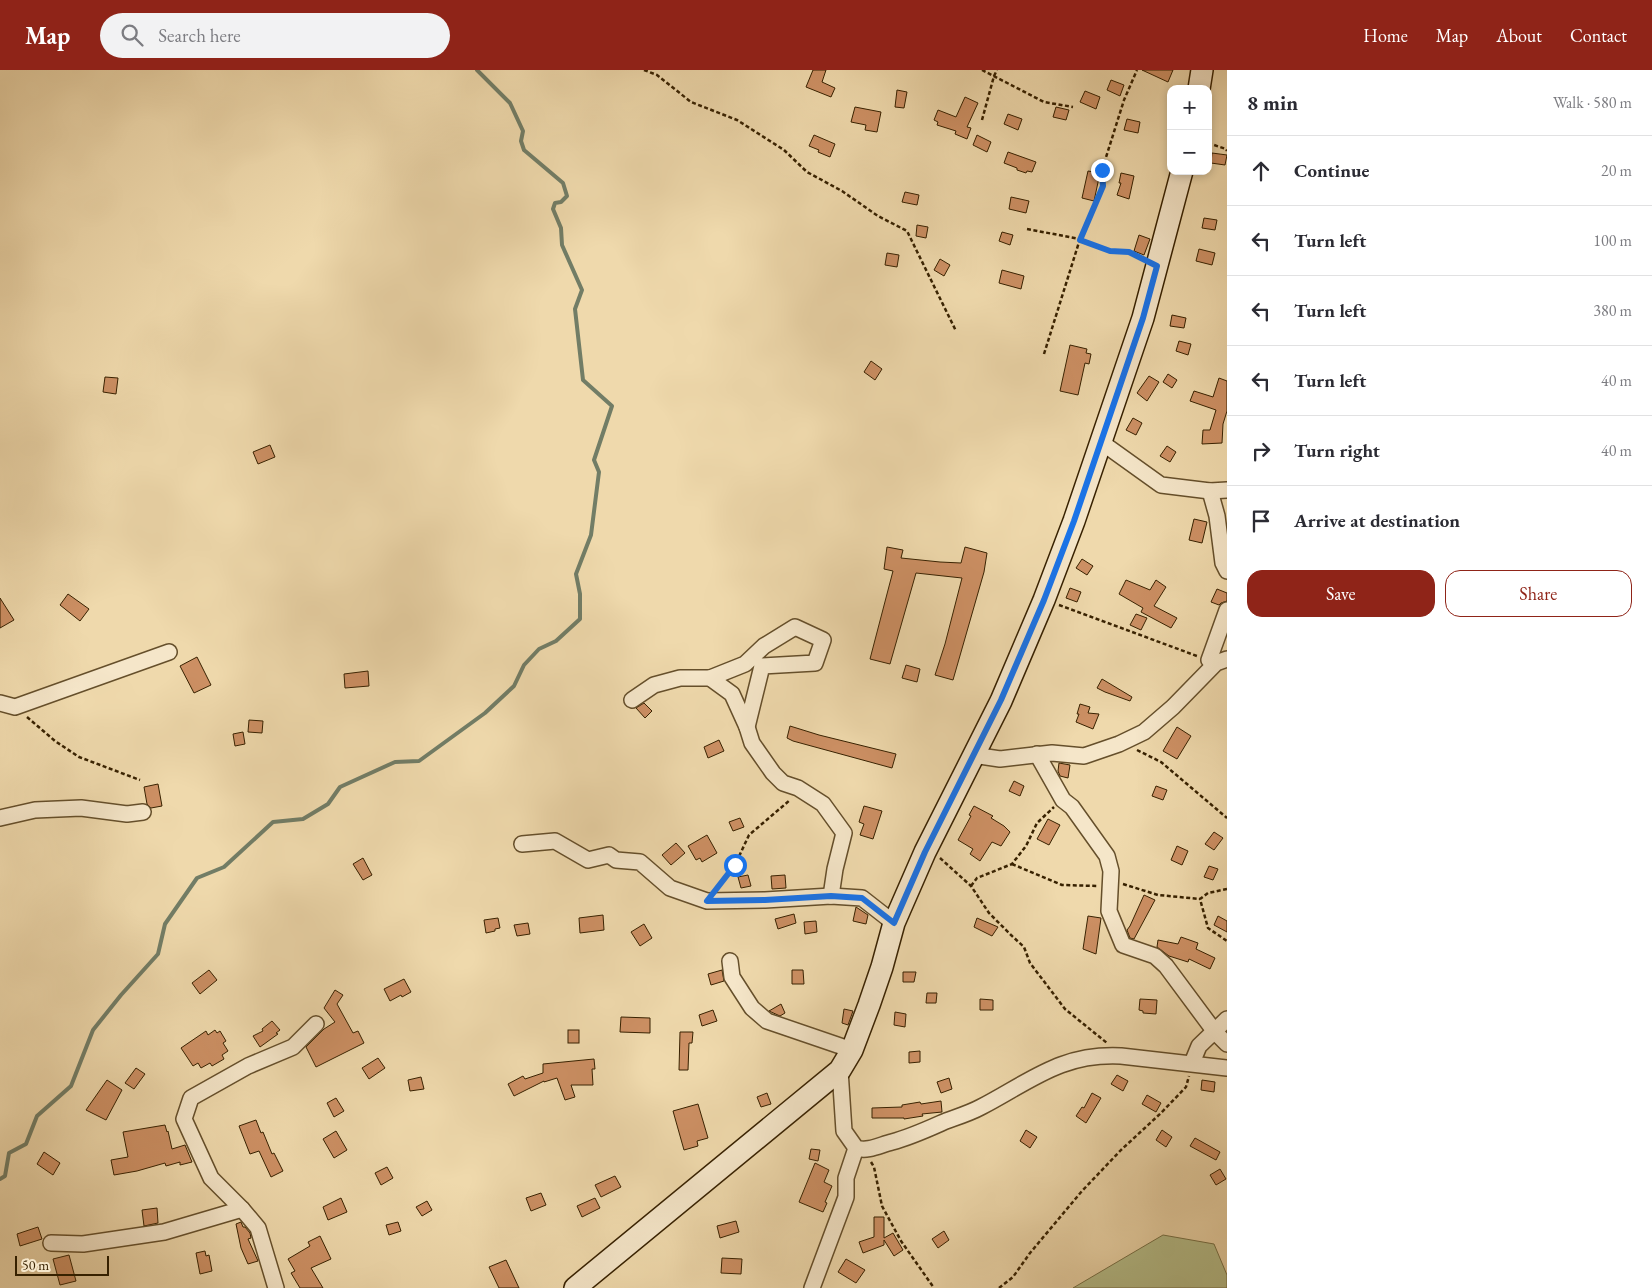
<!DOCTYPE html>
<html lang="en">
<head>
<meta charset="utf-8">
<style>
  :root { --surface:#fff; --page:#f2f2f3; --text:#2b2b33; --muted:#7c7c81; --line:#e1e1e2; --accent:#8f2418 }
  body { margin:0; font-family:"EB Garamond",serif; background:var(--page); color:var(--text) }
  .controls { position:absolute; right:15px; top:15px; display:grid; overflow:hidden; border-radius:10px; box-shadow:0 2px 8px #0003 }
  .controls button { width:45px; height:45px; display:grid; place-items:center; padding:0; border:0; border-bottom:1px solid var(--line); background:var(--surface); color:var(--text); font:25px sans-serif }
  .scale { position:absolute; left:15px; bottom:12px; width:94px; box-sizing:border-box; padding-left:5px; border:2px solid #372100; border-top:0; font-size:14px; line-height:18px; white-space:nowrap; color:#372100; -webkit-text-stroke:4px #f5e6c9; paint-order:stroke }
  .stop { position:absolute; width:15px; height:15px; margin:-11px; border:4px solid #1a73e8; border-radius:50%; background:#fff }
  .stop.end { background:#1a73e8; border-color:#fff; box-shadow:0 1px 5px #0008 }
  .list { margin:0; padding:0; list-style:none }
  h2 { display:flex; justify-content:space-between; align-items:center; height:65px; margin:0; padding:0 20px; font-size:21px }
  h2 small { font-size:16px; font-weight:400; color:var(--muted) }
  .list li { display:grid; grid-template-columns:32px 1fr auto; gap:15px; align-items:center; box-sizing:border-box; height:70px; padding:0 20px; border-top:1px solid var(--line) }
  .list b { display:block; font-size:19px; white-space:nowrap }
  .list em { font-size:16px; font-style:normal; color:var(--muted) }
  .actions { display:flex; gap:10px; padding:15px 20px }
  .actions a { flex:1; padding:11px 0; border:1px solid var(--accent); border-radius:15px; text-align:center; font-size:18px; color:var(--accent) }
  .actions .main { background:var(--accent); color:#fff }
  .icon { flex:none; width:28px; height:28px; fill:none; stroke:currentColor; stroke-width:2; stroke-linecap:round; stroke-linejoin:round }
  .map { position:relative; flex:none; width:1227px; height:1218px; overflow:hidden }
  header { display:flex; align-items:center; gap:30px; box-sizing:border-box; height:70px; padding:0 25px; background:var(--accent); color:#fff }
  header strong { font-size:24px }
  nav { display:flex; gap:28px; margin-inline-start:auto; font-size:18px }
  .search { width:350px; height:45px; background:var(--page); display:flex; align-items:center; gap:12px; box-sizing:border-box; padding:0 18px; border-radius:28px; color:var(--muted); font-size:19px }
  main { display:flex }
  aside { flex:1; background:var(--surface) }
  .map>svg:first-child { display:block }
  .green { fill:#b6c08c; stroke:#767046 }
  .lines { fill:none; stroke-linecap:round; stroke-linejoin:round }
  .stream { stroke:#727d66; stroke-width:4 }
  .building { fill:#cd9064; stroke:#372100 }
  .street-casing { stroke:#654f2b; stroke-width:18 }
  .secondary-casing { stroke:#372100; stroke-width:24 }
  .path { stroke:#372100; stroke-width:2.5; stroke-dasharray:4 2.5; stroke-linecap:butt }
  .street { stroke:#f5e6c9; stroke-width:15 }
  .secondary { stroke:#f5e6c9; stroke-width:21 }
  .route { stroke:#1a73e8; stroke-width:6 }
</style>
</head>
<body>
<header>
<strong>Map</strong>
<div class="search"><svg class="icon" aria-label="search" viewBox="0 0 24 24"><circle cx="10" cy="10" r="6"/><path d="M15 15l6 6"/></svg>Search here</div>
<nav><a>Home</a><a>Map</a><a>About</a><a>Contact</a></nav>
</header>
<main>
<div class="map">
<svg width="1227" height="1218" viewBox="0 0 1227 1218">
  <rect width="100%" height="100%" fill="#efd9ac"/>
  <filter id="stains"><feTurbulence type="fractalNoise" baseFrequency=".004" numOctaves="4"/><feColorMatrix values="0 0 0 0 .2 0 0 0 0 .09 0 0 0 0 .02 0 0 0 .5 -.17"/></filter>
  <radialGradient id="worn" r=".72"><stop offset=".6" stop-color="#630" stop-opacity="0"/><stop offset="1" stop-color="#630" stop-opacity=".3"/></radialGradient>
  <polygon class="green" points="1163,1165 1214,1174 1227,1205 1227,1218 1073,1218"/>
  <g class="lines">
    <polyline class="stream" points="0,1109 5,1106 9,1083 26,1074 37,1046 71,1016 93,960 121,925 158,884 165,854 197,808 224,797 273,752 303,749 328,734 340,717 395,692 419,691 485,643 514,616 524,595 539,579 556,571 580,549 580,524 576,504 591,465 599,402 594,390 612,336 583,310 575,239 582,220 562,175 561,158 553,139 555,133 561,132 567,126 563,113 524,80 521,71 523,61 510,33 477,0"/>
  </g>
  <g class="building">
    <polygon points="813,0 826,0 822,12 835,18 831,27 806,17"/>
    <polygon points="1142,0 1173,0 1168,12"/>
    <polygon points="1111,10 1124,15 1120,26 1107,20"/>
    <polygon points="897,20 907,22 904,38 895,37"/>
    <polygon points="1085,21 1100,27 1096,39 1080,32"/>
    <polygon points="965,27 978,33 967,57 971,58 967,69 955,64 956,61 937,55 938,52 934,50 938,40 956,47"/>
    <polygon points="855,37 881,42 877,62 865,60 866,55 851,52"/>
    <polygon points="1056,37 1069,40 1066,50 1053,47"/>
    <polygon points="1008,44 1022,49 1018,60 1004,54"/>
    <polygon points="1127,49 1140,52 1138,63 1124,60"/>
    <polygon points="814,65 835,74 830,87 818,82 819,80 809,76"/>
    <polygon points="977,65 991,72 987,82 973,75"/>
    <polygon points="1008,82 1036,92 1032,102 1027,101 1026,103 1017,100 1017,98 1004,93"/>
    <polygon points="1212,83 1227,85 1225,95 1211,93"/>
    <polygon points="1088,101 1100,103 1094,131 1082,128"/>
    <polygon points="1121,103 1134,106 1129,129 1117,125 1121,113 1119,113"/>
    <polygon points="905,122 919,125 917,135 902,132"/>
    <polygon points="1011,127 1029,131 1026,143 1009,139"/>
    <polygon points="1204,148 1217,150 1215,160 1202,158"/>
    <polygon points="917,155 928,157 926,168 916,166"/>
    <polygon points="1002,162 1013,165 1010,175 999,171"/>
    <polygon points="1139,165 1150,169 1144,185 1134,181"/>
    <polygon points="1199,179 1215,183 1212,195 1196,191"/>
    <polygon points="887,183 899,185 897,197 885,195"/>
    <polygon points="940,189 950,195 944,206 934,200"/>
    <polygon points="1002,200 1024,206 1021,219 999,213"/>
    <polygon points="1172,245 1186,248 1184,258 1170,256"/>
    <polygon points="1179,271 1191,274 1188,285 1176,281"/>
    <polygon points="1070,275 1087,279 1086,283 1091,284 1089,294 1085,293 1078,325 1060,321"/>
    <polygon points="871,291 882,299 875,310 864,302"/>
    <polygon points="1168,304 1177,310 1172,318 1163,312"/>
    <polygon points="1149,306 1159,312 1147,331 1137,323"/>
    <polygon points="105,307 118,308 116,324 103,322"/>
    <polygon points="1219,308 1227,311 1227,341 1223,354 1222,373 1202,374 1203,360 1210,360 1216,340 1190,331 1194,321 1213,327"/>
    <polygon points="1133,348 1142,353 1136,365 1126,360"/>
    <polygon points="270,375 275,387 258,394 253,382"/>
    <polygon points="1167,376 1176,382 1170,392 1160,386"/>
    <polygon points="1194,449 1207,452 1202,473 1189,470"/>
    <polygon points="887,477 903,480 901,488 940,492 961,493 965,477 987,483 984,502 953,610 935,605 945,574 962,508 916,503 890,594 870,589 893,501 884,499"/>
    <polygon points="1082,489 1093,496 1087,505 1076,498"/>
    <polygon points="1126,510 1150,520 1156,510 1166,517 1154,536 1177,548 1171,558 1141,542 1143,538 1119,524"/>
    <polygon points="1070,518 1081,522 1077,532 1066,528"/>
    <polygon points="1217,519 1227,523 1227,531 1221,533 1219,535 1211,532"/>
    <polygon points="68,524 89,539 80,551 60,535"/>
    <polygon points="0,528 14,550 0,558"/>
    <polygon points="1136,544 1147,548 1141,560 1130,555"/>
    <polygon points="197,587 211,615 194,623 180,596"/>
    <polygon points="906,595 920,599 917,612 902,608"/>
    <polygon points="368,601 369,616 345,618 344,604"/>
    <polygon points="1102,609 1132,627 1130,631 1105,622 1097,618"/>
    <polygon points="644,633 652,641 645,648 636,638"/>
    <polygon points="1080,634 1090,637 1088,643 1099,644 1093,659 1076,652 1079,644 1077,644"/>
    <polygon points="249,650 263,651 262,663 248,662"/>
    <polygon points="790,656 819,665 896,684 892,698 793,671 787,668"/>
    <polygon points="1177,657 1191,666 1177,689 1163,681"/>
    <polygon points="243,662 245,674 235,676 233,664"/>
    <polygon points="719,670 724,681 708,688 704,677"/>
    <polygon points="1059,693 1070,695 1068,708 1060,706 1058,701"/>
    <polygon points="1014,711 1024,716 1020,726 1009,721"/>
    <polygon points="158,714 162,736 151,738 147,734 144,717"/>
    <polygon points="1156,716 1167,720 1163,730 1152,726"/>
    <polygon points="864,736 882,741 873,769 860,765 864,754 859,752"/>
    <polygon points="974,736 993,746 991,748 1004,756 1010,762 1001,776 992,772 980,791 970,784 973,779 958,770 971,746 969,745"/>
    <polygon points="740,748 744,757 733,761 729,752"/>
    <polygon points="1048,749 1060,755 1049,775 1037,769"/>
    <polygon points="1214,762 1223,768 1214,780 1205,774"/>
    <polygon points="707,765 717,783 702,792 700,788 696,790 688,776"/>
    <polygon points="676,773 685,783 671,795 662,785"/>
    <polygon points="1177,776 1188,781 1182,795 1171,790"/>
    <polygon points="363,788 372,805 363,810 353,794"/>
    <polygon points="1209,796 1218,799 1213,810 1204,807"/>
    <polygon points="748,805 751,816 741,818 738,807"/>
    <polygon points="785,805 786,818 772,819 771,806"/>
    <polygon points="1144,825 1155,830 1134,869 1130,868 1127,860 1130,856"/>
    <polygon points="856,837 868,845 866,854 853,851"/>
    <polygon points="794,844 796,853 778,859 775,849"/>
    <polygon points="603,845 604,860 580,863 579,848"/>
    <polygon points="1088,846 1101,848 1096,884 1083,879"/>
    <polygon points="1218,846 1227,851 1227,862 1214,855"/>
    <polygon points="498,848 500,858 495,859 495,861 486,863 484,850"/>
    <polygon points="977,848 998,857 992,866 974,857"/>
    <polygon points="816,851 817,862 805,864 804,852"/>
    <polygon points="528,853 530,864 517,866 514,855"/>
    <polygon points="644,854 652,868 640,876 631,862"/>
    <polygon points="1181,867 1198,873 1196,879 1215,888 1210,899 1189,889 1188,892 1169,886 1157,877 1158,870 1178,874"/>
    <polygon points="209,900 217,910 200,924 192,913"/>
    <polygon points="722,900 724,911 711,915 708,904"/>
    <polygon points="792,900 803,900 804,914 792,914"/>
    <polygon points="903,902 916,902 914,912 903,912"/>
    <polygon points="404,909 411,922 402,927 401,925 390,931 384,919"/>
    <polygon points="335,920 343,925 337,934 353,963 358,961 364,973 316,997 306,977 324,959 335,952 324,938"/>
    <polygon points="927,923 937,923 936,933 926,933"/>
    <polygon points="980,929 993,930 993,940 980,940"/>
    <polygon points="1140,929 1157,930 1156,944 1143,943 1143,941 1139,940"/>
    <polygon points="781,934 785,943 780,946 769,941"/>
    <polygon points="844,939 853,941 848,955 842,953"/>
    <polygon points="713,940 717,951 702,956 699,945"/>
    <polygon points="895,942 906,944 905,957 894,955"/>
    <polygon points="621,947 650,948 650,963 620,962"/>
    <polygon points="272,951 280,960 276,963 278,964 260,977 253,966 263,961 262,959"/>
    <polygon points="215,960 217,963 220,961 226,971 223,973 228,981 222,985 224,989 212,996 210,993 201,998 198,993 193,996 181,978 206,961 208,965"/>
    <rect x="568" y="960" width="11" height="13"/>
    <polygon points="680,962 693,962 692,973 689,973 688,1000 679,1000"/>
    <polygon points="920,981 920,992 909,993 909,982"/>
    <polygon points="378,988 385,998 369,1009 362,998"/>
    <polygon points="594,989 595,999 592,999 593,1015 571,1015 575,1027 565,1030 557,1008 544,1012 544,1011 514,1026 508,1014 523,1006 525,1009 543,1003 543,994"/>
    <polygon points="136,998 145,1004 134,1019 125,1013"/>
    <polygon points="1117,1005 1128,1011 1123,1021 1111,1014"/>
    <polygon points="421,1007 424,1019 410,1021 408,1010"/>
    <polygon points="949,1008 952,1019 941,1023 937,1012"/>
    <polygon points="107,1010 122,1020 106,1050 86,1040"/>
    <polygon points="1202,1010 1215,1012 1214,1022 1201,1020"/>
    <polygon points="767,1023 771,1034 761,1037 757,1027"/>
    <polygon points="1092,1023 1101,1028 1086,1053 1076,1046 1082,1037 1084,1038"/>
    <polygon points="1147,1025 1161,1033 1156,1042 1142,1034"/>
    <polygon points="336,1028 344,1041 334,1047 327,1033"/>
    <polygon points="941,1031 942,1042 922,1044 923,1046 904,1049 904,1048 872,1048 872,1038 902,1037 902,1035 920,1032 921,1034"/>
    <polygon points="698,1034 708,1068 697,1071 698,1076 684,1080 673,1041"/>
    <polygon points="256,1050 261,1063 263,1062 272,1084 274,1083 283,1101 271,1107 259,1081 250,1084 239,1056"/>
    <polygon points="165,1055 167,1062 168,1061 172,1079 185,1075 192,1092 180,1095 180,1092 166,1096 165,1093 137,1101 114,1105 111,1090 128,1087 123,1062"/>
    <polygon points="1026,1060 1037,1067 1030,1078 1020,1071"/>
    <polygon points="1162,1060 1172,1067 1166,1077 1156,1070"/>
    <polygon points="336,1061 347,1080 334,1088 323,1069"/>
    <polygon points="1195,1068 1220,1082 1216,1090 1190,1076"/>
    <polygon points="811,1079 820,1080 818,1091 809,1089"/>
    <polygon points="44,1082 60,1093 53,1105 37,1094"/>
    <polygon points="815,1093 829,1100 824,1112 832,1116 825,1132 827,1133 823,1142 799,1132"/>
    <polygon points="387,1097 393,1108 381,1115 375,1103"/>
    <polygon points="1220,1099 1226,1109 1216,1115 1210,1105"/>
    <polygon points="615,1106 621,1117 601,1127 595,1115"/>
    <polygon points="541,1123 546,1135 531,1141 526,1128"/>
    <polygon points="341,1128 347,1142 328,1150 323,1137"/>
    <polygon points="595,1128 600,1138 582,1147 577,1136"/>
    <polygon points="427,1131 432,1140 422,1146 416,1137"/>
    <polygon points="157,1138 158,1153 144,1156 142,1140"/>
    <polygon points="874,1147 884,1147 884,1168 893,1163 903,1180 894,1186 884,1170 884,1175 863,1183 859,1172 874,1167"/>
    <polygon points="736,1151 739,1162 720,1168 717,1156"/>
    <polygon points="241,1152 243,1157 245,1157 250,1163 251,1168 248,1169 258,1191 248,1194 241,1178 236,1154"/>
    <polygon points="398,1152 401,1161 389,1165 386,1155"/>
    <polygon points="38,1157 42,1169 20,1176 17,1164"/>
    <polygon points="944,1161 949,1170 938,1178 932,1169"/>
    <polygon points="320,1166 331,1189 311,1198 323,1218 300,1218 291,1203 295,1201 288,1189 310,1176 308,1172"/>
    <polygon points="205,1181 206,1186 209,1185 212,1201 200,1204 196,1183"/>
    <polygon points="69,1185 76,1211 60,1215 53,1189"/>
    <polygon points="722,1188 742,1189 741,1204 721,1203"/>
    <polygon points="846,1189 865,1200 856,1213 838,1202"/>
    <polygon points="506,1190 519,1218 499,1218 489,1197"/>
  </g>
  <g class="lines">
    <defs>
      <g id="street">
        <polyline points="1101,372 1161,415 1210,421 1227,420"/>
        <polyline points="1210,421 1217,446 1223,493 1227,501"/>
        <polyline points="1209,590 1227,540"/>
        <polyline points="710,608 745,594 764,576 795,557 823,570 815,593 762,596 747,657"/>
        <polyline points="632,630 654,615 680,608 710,608 732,624 747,657 752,673 773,703 783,713 798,718 823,734 844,763 835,799 831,826"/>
        <polyline points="0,633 15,637 169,582"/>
        <polyline points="1037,684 1063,730 1072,737 1107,786 1111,801 1109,841 1123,875 1155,886 1166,896 1215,962 1227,974"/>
        <polyline points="973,685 1000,689 1052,683 1084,686 1119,674 1144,662 1173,637 1216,593 1227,589"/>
        <polyline points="0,748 35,740 81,738 127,744 143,742"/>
        <polyline points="522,774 555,771 588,790 609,785 616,790 640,792 670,818 707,831 765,830 831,826 862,828 894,853"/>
        <polyline points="730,891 732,907 752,938 767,951 852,980"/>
        <polyline points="1192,993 1199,976 1227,949"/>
        <path d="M 840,1000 L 844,1061 L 856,1078 C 868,1082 880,1075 892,1072 C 911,1067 928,1059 946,1051 C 957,1047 970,1043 981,1037 C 1031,1011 1061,983 1121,986 L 1227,998"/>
        <polyline points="51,1173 83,1174 164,1162 242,1139"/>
        <polyline points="276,1218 258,1158 242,1139 211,1108 184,1049 191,1028 248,996 293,977 316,954"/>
        <polyline points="812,1218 846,1127 846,1108 856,1078"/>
      </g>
      <g id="secondary">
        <polyline points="1199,19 1202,0"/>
        <polyline points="575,1218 840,1000 852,980 869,935 882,897 894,853 925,782 1001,631 1044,530 1074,451 1143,248 1182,101"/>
      </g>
    </defs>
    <use href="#street" class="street-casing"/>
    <use href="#secondary" class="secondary-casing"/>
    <g class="path">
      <polyline points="644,0 657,5 691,32 737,50 784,80 807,102 842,121 878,146 907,161 956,261"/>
      <polyline points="982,0 1044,32 1073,37"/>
      <polyline points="982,50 994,6 997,0"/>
      <polyline points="1208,73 1226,79 1227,81"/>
      <polyline points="1027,159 1080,169 1110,181 1129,182 1142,189"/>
      <polyline points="1044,284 1080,169 1103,116 1102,100 1124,30 1137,0"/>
      <polyline points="1059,535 1197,586"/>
      <polyline points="27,647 55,671 79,687 140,710"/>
      <polyline points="1137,680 1161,692 1227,748"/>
      <polyline points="940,788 971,816 989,843 1011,865 1024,877 1030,893 1065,939 1107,973"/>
      <polyline points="1012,794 1062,815 1098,816"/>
      <polyline points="1123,814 1158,825 1200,829"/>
      <polyline points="971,816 977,808 1012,794 1026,776 1037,753 1054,737"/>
      <polyline points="717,818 735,795 749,765 790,730"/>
      <polyline points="1227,819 1208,823 1200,829 1208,858 1227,871"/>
      <polyline points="871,1092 874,1097 882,1136 901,1171 934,1218"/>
      <polyline points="999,1218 1013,1207 1030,1183 1082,1121 1121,1080 1161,1043 1186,1017 1189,1006"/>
    </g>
    <use href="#street" class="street"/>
    <use href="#secondary" class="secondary"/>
  </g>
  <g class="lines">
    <polyline class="route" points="735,795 707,831 765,830 831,826 862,828 894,853 925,782 1001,630 1044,530 1074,451 1143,248 1157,196 1129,182 1110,181 1080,170 1103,116 1102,100"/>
  </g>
  <rect width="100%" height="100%" filter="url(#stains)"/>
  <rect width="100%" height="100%" fill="url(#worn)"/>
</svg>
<div class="controls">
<button>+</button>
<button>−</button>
</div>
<div class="scale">50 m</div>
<div class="stop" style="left:735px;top:795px"></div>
<div class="stop end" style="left:1102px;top:100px"></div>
</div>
<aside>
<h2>8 min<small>Walk · 580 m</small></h2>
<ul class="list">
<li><svg class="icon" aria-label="ahead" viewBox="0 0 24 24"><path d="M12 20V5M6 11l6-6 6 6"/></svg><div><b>Continue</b></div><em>20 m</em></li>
<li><svg class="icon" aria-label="left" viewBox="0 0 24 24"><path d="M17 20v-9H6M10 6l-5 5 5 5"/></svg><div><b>Turn left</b></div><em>100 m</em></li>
<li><svg class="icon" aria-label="left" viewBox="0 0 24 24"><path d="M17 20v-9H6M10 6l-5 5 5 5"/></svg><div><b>Turn left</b></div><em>380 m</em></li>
<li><svg class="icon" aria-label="left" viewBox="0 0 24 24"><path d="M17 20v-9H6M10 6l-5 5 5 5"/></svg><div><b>Turn left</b></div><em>40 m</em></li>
<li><svg class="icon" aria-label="right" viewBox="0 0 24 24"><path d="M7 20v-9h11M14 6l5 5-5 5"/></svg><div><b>Turn right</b></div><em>40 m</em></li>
<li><svg class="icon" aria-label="arrive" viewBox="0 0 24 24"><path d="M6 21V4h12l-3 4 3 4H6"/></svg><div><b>Arrive at destination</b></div></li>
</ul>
<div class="actions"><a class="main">Save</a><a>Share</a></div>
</aside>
</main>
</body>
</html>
